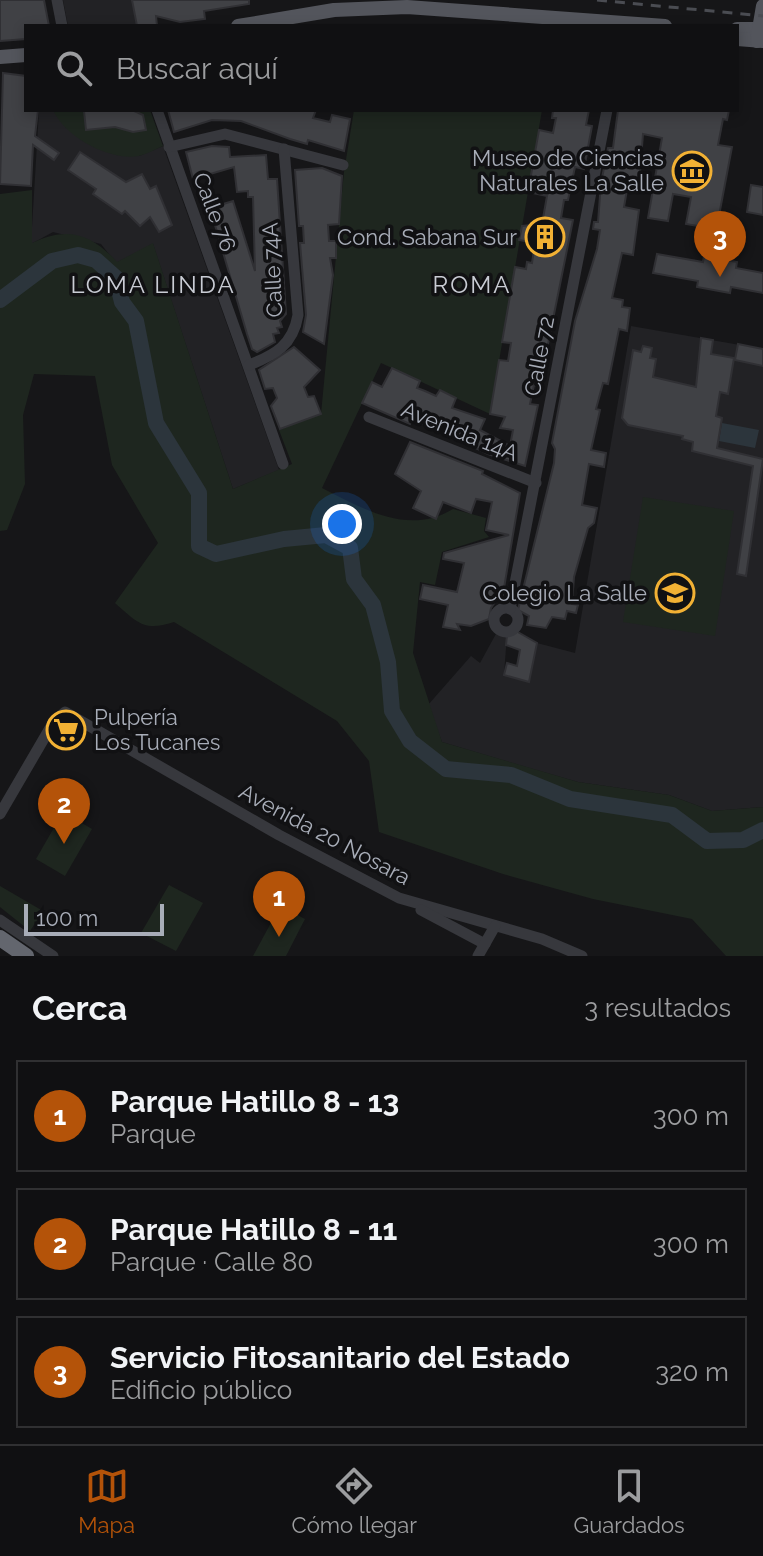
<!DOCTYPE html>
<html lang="es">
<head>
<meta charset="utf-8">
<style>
  :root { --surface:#101012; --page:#1e1e20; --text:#f1f3f6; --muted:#9c9d9f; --line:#303032; --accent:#b45309 }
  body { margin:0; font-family:Raleway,sans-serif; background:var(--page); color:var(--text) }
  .scale { position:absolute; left:24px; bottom:20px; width:140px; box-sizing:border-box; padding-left:8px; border:4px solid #a8adb8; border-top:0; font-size:22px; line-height:28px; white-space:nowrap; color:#a8adb8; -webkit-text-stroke:6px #111113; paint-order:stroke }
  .you { position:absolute; left:342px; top:524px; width:28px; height:28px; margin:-20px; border:6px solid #fff; border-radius:50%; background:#1a73e8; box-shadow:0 0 0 12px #1a73e833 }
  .badge { display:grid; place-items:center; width:52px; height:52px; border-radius:50%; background:var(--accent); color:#fff; font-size:26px; font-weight:700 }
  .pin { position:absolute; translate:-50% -66px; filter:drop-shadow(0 2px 4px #0008) }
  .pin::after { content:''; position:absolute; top:42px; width:28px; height:24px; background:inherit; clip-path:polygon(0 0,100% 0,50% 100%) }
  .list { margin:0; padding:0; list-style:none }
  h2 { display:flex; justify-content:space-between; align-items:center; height:104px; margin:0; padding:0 32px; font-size:34px }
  h2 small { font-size:26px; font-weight:400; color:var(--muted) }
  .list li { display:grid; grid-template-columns:52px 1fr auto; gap:24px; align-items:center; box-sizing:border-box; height:112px; margin:0 16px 16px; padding:0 16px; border:2px solid var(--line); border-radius:0px }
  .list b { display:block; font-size:30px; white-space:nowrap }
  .list p { margin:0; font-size:26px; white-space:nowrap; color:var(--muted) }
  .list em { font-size:26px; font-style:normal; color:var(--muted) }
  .icon { flex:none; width:44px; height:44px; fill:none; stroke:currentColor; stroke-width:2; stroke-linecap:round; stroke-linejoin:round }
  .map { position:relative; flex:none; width:763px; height:956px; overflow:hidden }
  .search { position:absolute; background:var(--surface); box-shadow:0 4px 12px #0003; left:24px; right:24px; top:24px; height:88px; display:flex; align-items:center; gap:20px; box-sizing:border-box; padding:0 28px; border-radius:0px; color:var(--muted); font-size:30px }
  .sheet { height:488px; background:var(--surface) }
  nav { display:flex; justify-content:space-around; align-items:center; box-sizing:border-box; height:112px; border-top:2px solid var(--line); background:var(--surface); font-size:22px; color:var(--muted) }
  nav a { display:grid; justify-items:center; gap:4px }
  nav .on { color:var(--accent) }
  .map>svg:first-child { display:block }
  .built { fill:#222225 }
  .green { fill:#1e261f }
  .water { fill:#2c353c }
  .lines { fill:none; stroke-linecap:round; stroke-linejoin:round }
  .river { stroke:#2c353c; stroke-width:16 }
  .building { fill:#404145; stroke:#303034; stroke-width:2 }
  .minor { stroke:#37383d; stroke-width:11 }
  .major { stroke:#53555c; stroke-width:14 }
  .highway { stroke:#63666e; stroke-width:16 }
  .rail { stroke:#4a4c52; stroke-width:3; stroke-dasharray:10 8; stroke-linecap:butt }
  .labels { text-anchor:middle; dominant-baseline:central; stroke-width:7; stroke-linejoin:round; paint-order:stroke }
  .poi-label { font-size:22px; fill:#a8adb8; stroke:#111113; text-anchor:end }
  .street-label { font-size:22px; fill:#a8adb8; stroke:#111113 }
  .neighbourhood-label { font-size:24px; letter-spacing:2px; fill:#c9ccd4; stroke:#111113 }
</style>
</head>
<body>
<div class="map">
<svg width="763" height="956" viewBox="0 0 763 956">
  <rect width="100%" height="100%" fill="#161618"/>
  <g class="built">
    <polygon points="63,0 142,0 145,26 68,26"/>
    <polygon points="39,110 53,110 139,156 163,146 279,470 233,489 153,244 116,263 101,244 53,232 31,244"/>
    <polygon points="631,326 763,349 763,807 712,811 669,795 578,782 519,765 442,742 428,705 471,656 480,663 497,632 507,635 504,674 528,682 537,643 575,653"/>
  </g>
  <g class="green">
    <path d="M 53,110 L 150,110 L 163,146 C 156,149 147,154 139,156 C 109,161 65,137 53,110 Z"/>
    <path d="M 354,110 L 542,110 L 490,414 L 381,363 L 322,488 C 364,509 408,536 453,509 L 486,518 L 484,531 L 489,537 L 442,552 L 435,585 L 420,582 L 413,653 L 442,742 L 578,782 L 669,795 L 712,811 L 763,807 L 763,956 L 726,956 L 692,919 L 593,899 L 503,874 L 379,832 L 369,761 L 337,721 L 174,622 C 144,632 138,623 115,603 L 158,543 L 112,465 L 95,376 L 34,374 L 23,415 L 25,484 L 7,530 L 0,531 L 0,194 L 32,190 L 32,243 C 67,226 91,233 117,262 L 153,243 L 233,489 L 292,464 L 279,430 L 321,414 L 344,172 Z"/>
    <polygon points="643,497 734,511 715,636 623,622"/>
    <polygon points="63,812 92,829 65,876 36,859"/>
    <polygon points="169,885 203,903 176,951 141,933"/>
    <polygon points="0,886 43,911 30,931 0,907"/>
    <polygon points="280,906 305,919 286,956 253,956"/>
  </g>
  <polygon class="water" points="722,423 759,430 755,448 719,441"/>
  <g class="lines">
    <polyline class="river" points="0,300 52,261 78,255 96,260 116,278 122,302 136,321 156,423 199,493 199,546 216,554 284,539 326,535 350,548 354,579 373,605 388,662 392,711 410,741 446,769 511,775 570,799 672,815 707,841 743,840 763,830"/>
  </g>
  <g class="building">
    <polygon points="0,0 44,0 49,26 26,26 26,39 0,41"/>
    <polygon points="132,0 249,0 249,4 204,11 205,19 180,22 156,16 157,26 137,26"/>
    <polygon points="3,73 26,76 26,110 38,110 35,136 59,153 54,160 33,145 31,186 0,184"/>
    <polygon points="132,110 143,115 146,130 133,132 115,127 86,130 84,111"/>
    <polygon points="168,110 316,110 313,118 330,122 332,115 350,119 344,151 308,140 307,144 290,139 241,121 212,120 174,132"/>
    <polygon points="553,110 589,110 586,125 592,126 584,169 575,167 568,200 564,200 561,218 573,220 544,364 538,386 534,385 530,404 538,405 525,466 488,454 430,426 412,420 410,424 362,403 372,382 382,387 392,368 420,381 417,388 425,391 436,396 440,390 456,398 452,408 485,419 480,430 510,446 513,430 500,428 505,417 490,414 499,360 508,361 511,343 502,342 515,267 526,269 527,262 532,263 535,243 519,240 522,226 542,224 547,196 528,192 539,130 553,133 556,118 552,118"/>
    <polygon points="618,110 729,110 727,120 723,119 718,145 732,147 718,221 709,228 686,224 691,197 673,194 668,221 648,218 662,138 643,134 639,186 628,184 624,207 639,210 633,255 622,253 612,298 623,300 622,307 630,308 627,331 619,329 608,384 603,383 596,409 600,410 591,450 606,453 604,467 589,464 582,505 597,508 594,523 588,528 574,577 572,604 578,605 576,613 567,611 565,619 552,617 546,628 527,625 529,616 518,610 554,463 555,449 552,443 575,321 597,249 600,230 593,229 594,222 598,222 601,183 608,148 613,148"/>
    <polygon points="212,146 229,147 230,157 266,155 268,179 277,179 286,314 280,321 282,327 277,328 279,333 273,334 275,342 257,352 252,349 247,334 210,208 233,201 255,271 253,197 248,197 248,191 237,192 234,167 193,179 186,152"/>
    <polygon points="80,152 126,182 142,174 150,189 156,186 172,225 159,232 150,217 140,226 125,211 122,214 93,194 96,189 68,170"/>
    <polygon points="322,168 342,176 339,224 328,225 329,241 336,241 336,258 330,258 333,275 324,344 303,332 306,315 300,243 304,243 303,226 299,226 295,170"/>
    <polygon points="751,185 763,187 763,215 747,212"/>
    <polygon points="657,254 703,262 704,256 737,262 736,268 763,273 763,293 731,287 730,293 697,287 698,281 653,273"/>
    <polygon points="701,338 713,340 711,354 734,358 728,394 720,392 716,416 722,418 717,448 763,459 746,576 737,574 753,466 692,451 693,442 682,439 683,436 628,425 622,418 633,350 641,352 643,346 652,348 650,358 656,359 653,377 696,387"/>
    <polygon points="738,344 763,349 763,366 735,360"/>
    <polygon points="294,347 320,370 304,387 308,397 314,396 321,414 280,429 271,406 277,398 273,388 265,389 259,370"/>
    <polygon points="410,442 483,471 482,474 520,493 502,600 497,599 491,608 489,619 471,626 457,624 460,630 443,627 448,605 420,599 423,585 457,592 464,563 443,559 444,553 509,535 486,530 492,502 476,499 471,513 443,502 436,519 413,508 421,491 395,474"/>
    <polygon points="516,631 537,643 529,682 504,675 507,663 517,666 520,650 506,645 507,635"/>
  </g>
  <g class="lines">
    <g class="minor">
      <polyline points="57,0 62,26"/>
      <polyline points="157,110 283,464"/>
      <polyline points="169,147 225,134 343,165"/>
      <path d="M 249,365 C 275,355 293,345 298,315 L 284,149"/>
      <polyline points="369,417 536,483"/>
      <circle cx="506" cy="620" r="12"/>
      <polyline points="510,609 607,110"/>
      <polyline points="0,814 53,723 65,712 279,835 399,898 542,939 582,956"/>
      <polyline points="421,910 485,944"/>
      <polyline points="0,920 53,956"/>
      <polyline points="478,956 495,926"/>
    </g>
    <g class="major">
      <polyline points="238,26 334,10 407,7 665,26"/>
      <polyline points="737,29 763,29"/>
      <polyline points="737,39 763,41"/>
      <polyline points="757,41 763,6"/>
      <polyline points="0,57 26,55"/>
    </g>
    <polyline class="highway" points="0,938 26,956"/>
    <polyline class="rail" points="597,0 763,16"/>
  </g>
  <defs>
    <symbol id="museum-ring" viewBox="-11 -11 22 22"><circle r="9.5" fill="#111113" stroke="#f2b134" stroke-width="1.5"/><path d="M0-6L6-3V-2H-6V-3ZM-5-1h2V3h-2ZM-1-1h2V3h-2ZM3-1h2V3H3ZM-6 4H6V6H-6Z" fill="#f2b134"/></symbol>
    <symbol id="building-ring" viewBox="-11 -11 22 22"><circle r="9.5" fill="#111113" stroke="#f2b134" stroke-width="1.5"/><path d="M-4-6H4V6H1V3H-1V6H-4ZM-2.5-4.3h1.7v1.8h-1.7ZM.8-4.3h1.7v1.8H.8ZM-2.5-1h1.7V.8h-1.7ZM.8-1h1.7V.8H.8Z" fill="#f2b134"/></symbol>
    <symbol id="school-ring" viewBox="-11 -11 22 22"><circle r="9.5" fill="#111113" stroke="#f2b134" stroke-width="1.5"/><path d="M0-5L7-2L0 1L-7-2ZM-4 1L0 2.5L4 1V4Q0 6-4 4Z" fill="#f2b134"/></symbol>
    <symbol id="supermarket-ring" viewBox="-11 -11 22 22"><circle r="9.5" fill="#111113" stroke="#f2b134" stroke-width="1.5"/><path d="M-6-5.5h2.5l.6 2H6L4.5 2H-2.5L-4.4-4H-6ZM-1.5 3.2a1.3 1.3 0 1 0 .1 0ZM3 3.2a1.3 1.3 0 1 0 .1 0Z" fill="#f2b134"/></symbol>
  </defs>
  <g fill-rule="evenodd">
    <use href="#museum-ring" x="670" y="149" width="44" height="44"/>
    <use href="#building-ring" x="523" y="215" width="44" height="44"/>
    <use href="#school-ring" x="653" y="571" width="44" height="44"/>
    <use href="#supermarket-ring" x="44" y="708" width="44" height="44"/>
  </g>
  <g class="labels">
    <g class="poi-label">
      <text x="664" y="158">Museo de Ciencias<tspan x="664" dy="25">Naturales La Salle</tspan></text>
      <text x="517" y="237">Cond. Sabana Sur</text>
      <text x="647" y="593">Colegio La Salle</text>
      <text x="94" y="717" text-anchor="start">Pulpería<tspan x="94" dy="25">Los Tucanes</tspan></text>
    </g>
    <g class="street-label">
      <text transform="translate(215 212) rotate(69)">Calle 76</text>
      <text transform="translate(272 270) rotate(-93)">Calle 74A</text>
      <text transform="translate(539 356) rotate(-79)">Calle 72</text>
      <text transform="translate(460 431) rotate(22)">Avenida 14A</text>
      <text transform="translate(325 834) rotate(28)">Avenida 20 Nosara</text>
    </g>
    <g class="neighbourhood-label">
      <text x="153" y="284">LOMA LINDA</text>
      <text x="472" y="284">ROMA</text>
    </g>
  </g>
</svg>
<div class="scale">100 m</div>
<div class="you"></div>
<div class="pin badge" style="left:279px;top:937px">1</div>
<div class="pin badge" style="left:64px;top:844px">2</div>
<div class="pin badge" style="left:720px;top:277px">3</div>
<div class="search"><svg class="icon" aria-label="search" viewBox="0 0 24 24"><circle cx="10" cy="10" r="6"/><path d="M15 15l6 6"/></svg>Buscar aquí</div>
</div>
<section class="sheet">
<h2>Cerca<small>3 resultados</small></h2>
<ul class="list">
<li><span class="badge">1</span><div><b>Parque Hatillo 8 - 13</b><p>Parque</p></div><em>300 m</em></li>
<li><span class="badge">2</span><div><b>Parque Hatillo 8 - 11</b><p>Parque · Calle 80</p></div><em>300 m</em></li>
<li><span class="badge">3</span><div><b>Servicio Fitosanitario del Estado</b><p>Edificio público</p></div><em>320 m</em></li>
</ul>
</section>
<nav>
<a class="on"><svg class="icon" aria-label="map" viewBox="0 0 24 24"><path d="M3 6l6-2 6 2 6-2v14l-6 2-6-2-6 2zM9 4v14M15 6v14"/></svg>Mapa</a>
<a><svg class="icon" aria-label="directions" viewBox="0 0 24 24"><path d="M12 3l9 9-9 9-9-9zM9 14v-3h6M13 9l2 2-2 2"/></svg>Cómo llegar</a>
<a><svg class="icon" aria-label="saved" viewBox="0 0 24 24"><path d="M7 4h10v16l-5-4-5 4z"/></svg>Guardados</a>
</nav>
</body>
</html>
